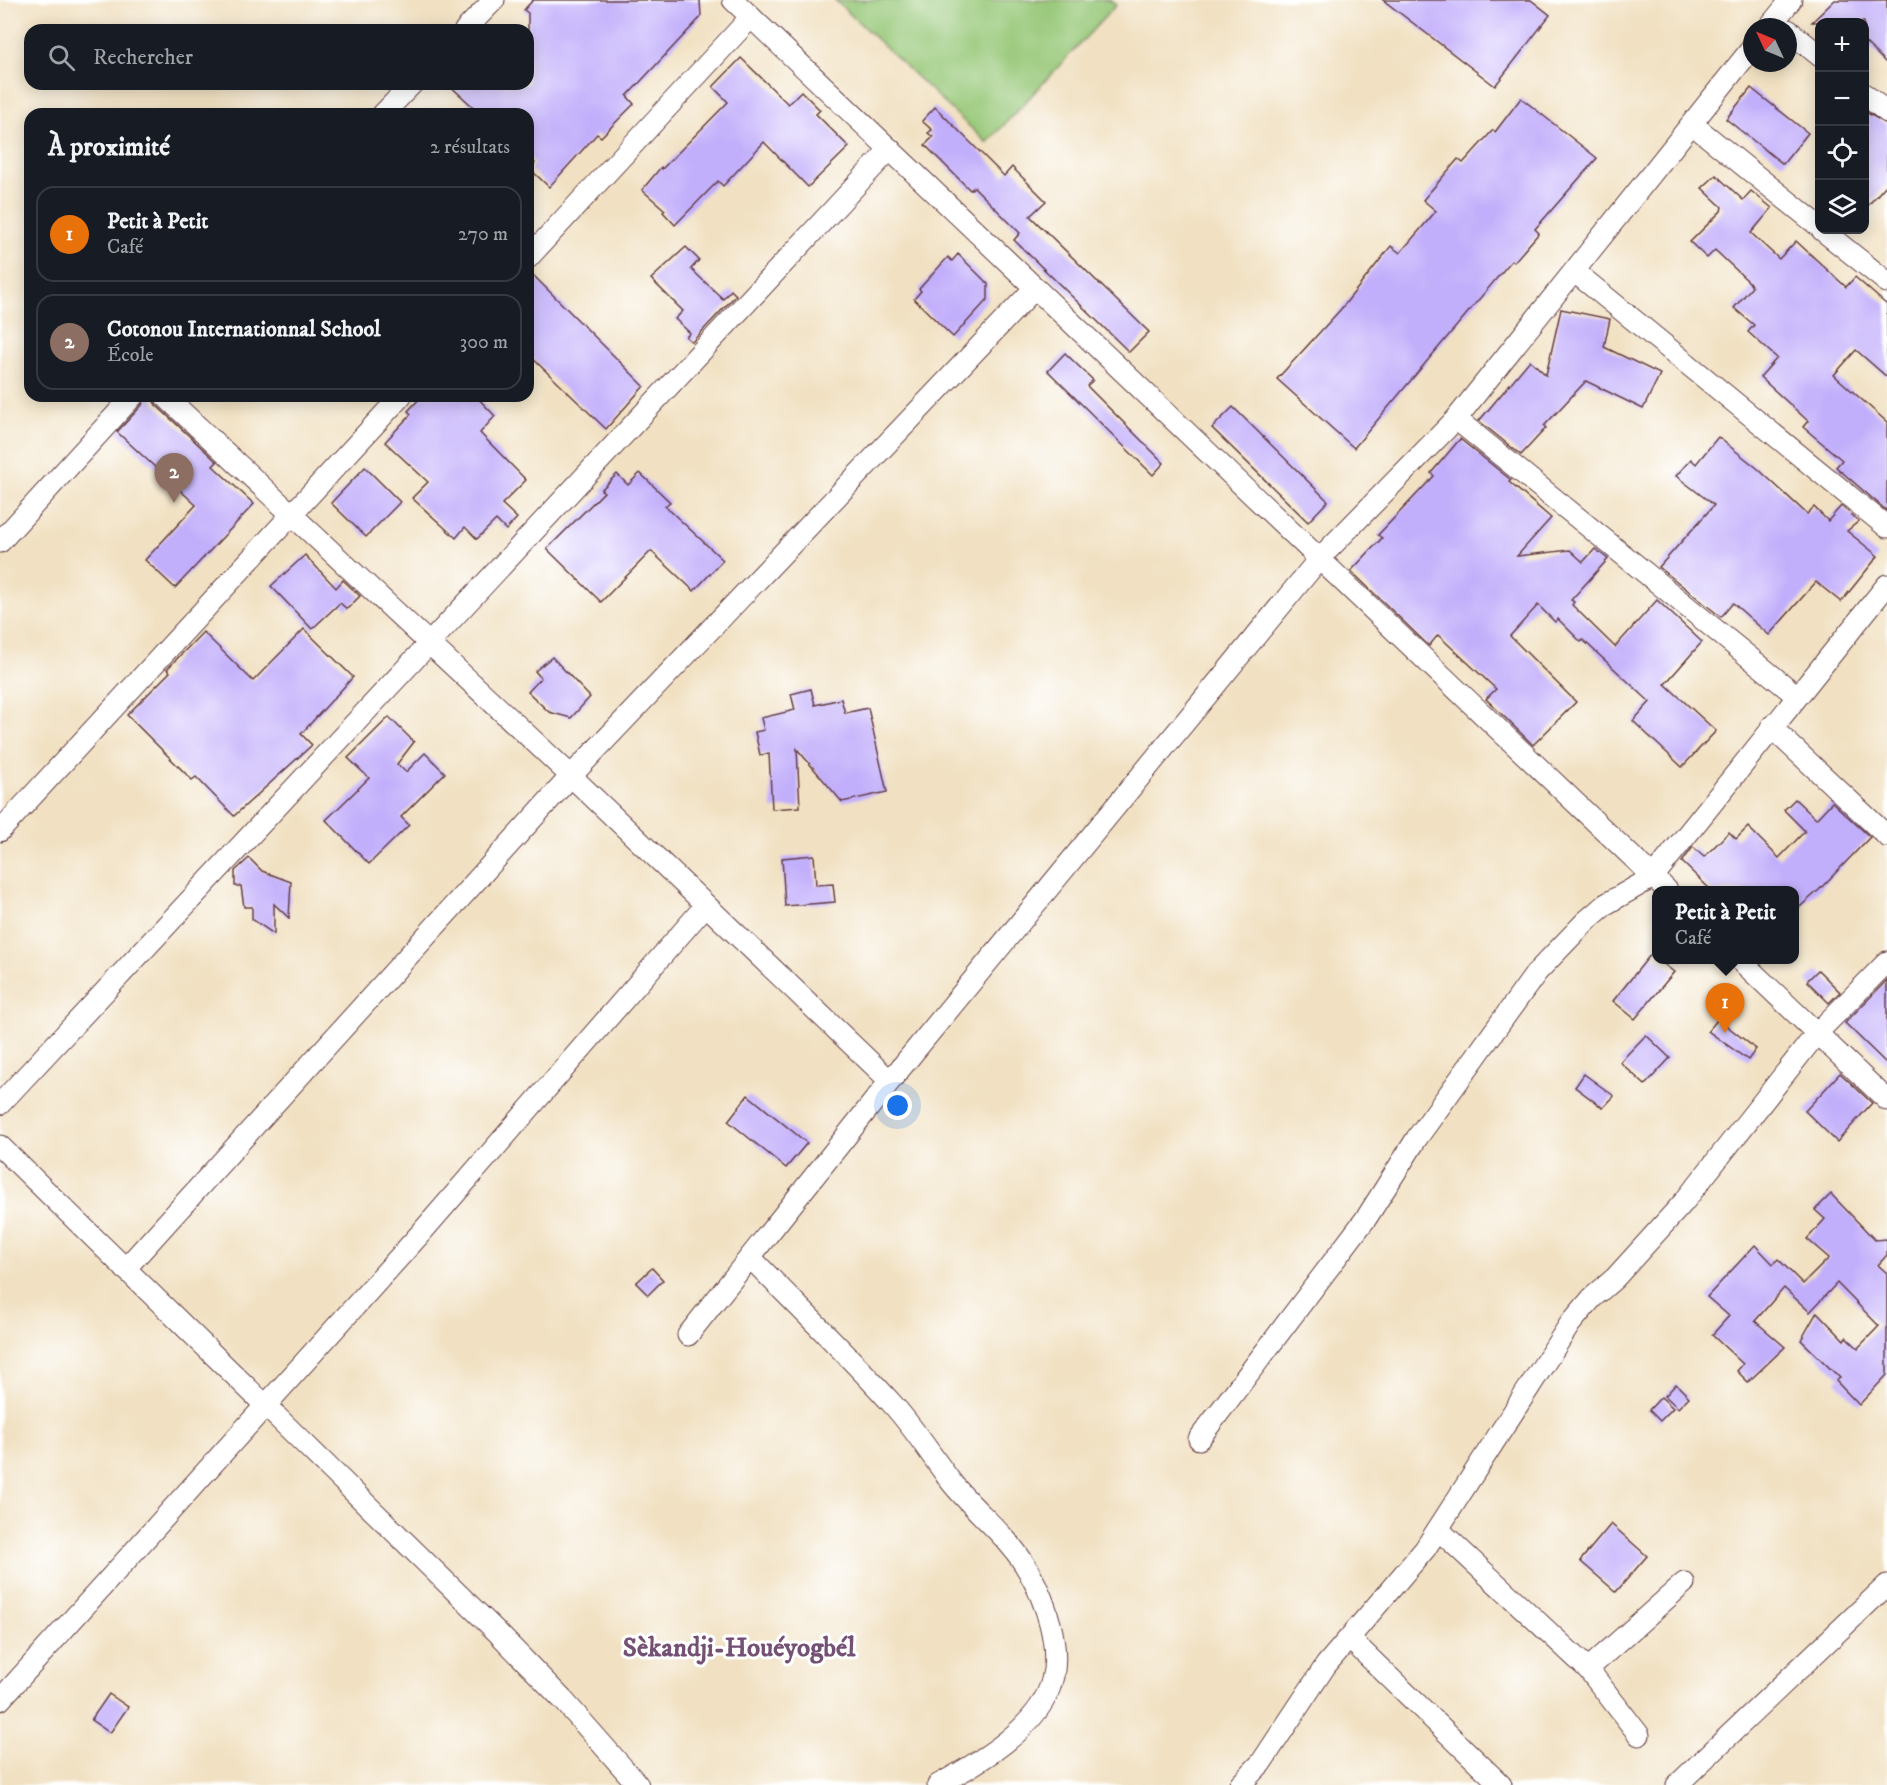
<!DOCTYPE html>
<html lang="fr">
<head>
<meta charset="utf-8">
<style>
  :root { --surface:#171b24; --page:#242831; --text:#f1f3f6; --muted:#9ea1a6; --line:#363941; --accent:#1a73e8 }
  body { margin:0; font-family:"IM FELL DW Pica",serif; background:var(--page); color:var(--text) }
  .controls { position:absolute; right:18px; top:18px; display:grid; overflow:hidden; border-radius:12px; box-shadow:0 3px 15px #0003 }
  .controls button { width:54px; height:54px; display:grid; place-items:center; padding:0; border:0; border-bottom:2px solid var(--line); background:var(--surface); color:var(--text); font:30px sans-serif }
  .compass { position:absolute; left:1743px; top:18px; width:54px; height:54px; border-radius:50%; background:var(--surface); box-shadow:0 3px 15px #0003; rotate:314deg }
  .you { position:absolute; left:898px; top:1106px; width:21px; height:21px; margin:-15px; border:4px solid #fff; border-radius:50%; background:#1a73e8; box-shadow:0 0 0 9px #1a73e833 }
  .badge { display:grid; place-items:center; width:39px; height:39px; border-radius:50%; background:var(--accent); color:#fff; font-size:20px; font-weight:700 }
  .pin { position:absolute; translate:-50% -50px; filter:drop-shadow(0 2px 3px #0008) }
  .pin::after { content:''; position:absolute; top:32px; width:21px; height:18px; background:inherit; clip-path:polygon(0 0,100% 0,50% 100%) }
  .popup { position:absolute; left:1652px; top:886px; width:147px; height:78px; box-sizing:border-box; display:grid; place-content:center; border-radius:12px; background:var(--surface); filter:drop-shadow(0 2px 4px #0005); font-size:20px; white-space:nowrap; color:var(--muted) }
  .popup b { font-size:22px; color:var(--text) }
  .popup::after { content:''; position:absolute; left:50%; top:100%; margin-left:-12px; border:12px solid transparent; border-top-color:var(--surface) }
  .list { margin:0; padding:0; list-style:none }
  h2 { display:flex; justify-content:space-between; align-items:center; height:78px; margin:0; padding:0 24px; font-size:26px }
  h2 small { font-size:20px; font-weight:400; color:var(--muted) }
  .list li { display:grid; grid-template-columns:39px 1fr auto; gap:18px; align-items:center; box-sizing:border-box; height:96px; margin:0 12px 12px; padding:0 12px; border:2px solid var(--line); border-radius:18px }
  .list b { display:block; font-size:22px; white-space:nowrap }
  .list p { margin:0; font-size:20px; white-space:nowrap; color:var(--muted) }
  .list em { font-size:20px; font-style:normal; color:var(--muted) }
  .icon { flex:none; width:33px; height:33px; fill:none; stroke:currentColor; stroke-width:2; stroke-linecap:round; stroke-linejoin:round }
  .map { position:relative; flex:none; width:1887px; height:1785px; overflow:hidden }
  .search { position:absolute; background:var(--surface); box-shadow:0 3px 15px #0003; left:24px; top:24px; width:510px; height:66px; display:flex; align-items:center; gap:15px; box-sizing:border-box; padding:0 21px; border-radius:18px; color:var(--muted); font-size:22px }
  .panel { position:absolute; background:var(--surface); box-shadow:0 3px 15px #0003; left:24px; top:108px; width:510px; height:294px; border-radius:18px }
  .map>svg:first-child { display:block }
  .green { fill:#97c878; stroke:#707452; stroke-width:1.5 }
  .building { fill:#c2affb }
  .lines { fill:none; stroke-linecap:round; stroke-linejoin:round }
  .street-casing { stroke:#633c42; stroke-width:23 }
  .street { stroke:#fff; stroke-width:21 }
  .labels { text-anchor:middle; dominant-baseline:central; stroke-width:6; stroke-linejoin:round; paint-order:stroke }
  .neighbourhood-label { font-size:27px; font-weight:bold; fill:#745174; stroke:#fff }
</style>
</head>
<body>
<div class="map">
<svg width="1887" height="1785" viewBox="0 0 1887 1785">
  <rect width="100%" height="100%" fill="#fff"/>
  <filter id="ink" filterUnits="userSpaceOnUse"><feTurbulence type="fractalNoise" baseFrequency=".0167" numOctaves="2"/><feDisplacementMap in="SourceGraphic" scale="12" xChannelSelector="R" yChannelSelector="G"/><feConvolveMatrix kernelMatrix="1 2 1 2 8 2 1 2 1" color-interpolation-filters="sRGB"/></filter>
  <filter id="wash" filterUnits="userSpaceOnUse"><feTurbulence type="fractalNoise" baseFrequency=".008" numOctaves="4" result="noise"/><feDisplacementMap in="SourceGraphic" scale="24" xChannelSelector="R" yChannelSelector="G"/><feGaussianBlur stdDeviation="1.35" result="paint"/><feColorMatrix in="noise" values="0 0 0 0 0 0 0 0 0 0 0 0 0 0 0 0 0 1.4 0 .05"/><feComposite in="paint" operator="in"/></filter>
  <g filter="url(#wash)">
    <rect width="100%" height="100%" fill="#f1e1c2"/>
    <polygon class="green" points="835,0 1110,0 1116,5 987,143"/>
    <g id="blocks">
      <g class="building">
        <polygon points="533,0 700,0 701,17 627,96 634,104 601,137 597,134 549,187 530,169 535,163 528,157 528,114 481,114 448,84 528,84 528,13 524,10"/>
        <polygon points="1383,0 1531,0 1550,15 1495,86"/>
        <polygon points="1835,0 1887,0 1887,64 1864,41 1864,22 1812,22"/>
        <polygon points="741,58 788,104 801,91 820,110 816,114 849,147 808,187 764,142 723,186 718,181 675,225 663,212 665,210 642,190 661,167 662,169 728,102 713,87"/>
        <polygon points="1751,88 1808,133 1783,164 1726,119"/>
        <polygon points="1521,98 1597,158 1535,229 1539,233 1514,262 1512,260 1354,448 1277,379 1341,309 1391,246 1400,253 1436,211 1423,200 1458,159 1463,163 1493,130 1495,132"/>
        <polygon points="935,107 1004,176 1012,167 1046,201 1030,216 1149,332 1129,352 1014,240 1020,233 974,187 970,190 925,145 933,137 928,133 932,130 922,121"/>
        <polygon points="1864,111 1887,124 1887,184 1864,210"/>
        <polygon points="1716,175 1743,200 1751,191 1772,208 1751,233 1779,259 1796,241 1846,287 1855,277 1887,305 1887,377 1856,350 1834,375 1887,422 1887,511 1836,467 1842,460 1803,427 1808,421 1760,377 1777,358 1748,332 1754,325 1734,308 1752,287 1749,282 1715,250 1707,258 1690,242 1721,211 1722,207 1702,188"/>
        <polygon points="686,247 699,260 691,269 723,299 731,290 736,295 692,342 686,337 690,333 675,319 683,311 651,279"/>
        <polygon points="958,254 988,284 988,299 953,337 914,299 921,291 919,289 948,257 952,261"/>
        <polygon points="528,270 644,386 606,429 528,354"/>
        <polygon points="1561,309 1610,319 1604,347 1660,374 1643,409 1586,381 1544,426 1546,428 1521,455 1479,421 1530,360 1546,375"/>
        <polygon points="1065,353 1093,380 1087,386 1164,463 1153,475 1048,371"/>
        <polygon points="151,396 156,405 217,462 213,466 254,504 175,588 145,560 196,505 117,432 142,405 145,397"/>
        <polygon points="422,396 476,396 495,416 480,433 526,480 502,504 517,518 506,530 496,520 477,539 465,527 456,538 412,498 428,482 385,442 411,414 408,411"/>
        <polygon points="1233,407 1328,501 1308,522 1212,428"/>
        <polygon points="1718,437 1757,468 1807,514 1814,507 1828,521 1841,506 1859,521 1847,531 1878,556 1841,602 1816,582 1769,635 1733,603 1721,617 1659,567 1714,505 1676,476 1691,459 1696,464"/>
        <polygon points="1460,439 1511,480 1509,482 1551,518 1517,556 1570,550 1583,562 1595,549 1608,559 1571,600 1574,602 1572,605 1615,647 1657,600 1702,642 1665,684 1716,731 1682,767 1633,721 1650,702 1583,640 1581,642 1558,619 1555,622 1538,605 1510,636 1576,702 1533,745 1486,699 1496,689 1438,635 1429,646 1351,571 1382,538 1378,535 1434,476 1431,473"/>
        <polygon points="365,467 400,502 366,537 331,503"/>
        <polygon points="640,473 670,502 665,506 723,560 694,591 651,551 601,602 547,549 604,492 601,490 617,474 628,485"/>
        <polygon points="305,555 336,588 343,580 360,596 347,609 340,603 312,629 271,586"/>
        <polygon points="304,629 353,677 301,734 312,745 234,816 196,777 192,780 127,715 170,672 167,669 203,632 253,681"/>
        <polygon points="552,657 590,697 571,718 549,712 528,692 541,678 535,671"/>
        <polygon points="811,689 815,705 841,699 845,713 868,708 887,792 842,802 797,749 800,807 772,809 769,754 760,755 755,732 764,730 761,718 795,710 791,694"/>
        <polygon points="389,717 414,742 397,764 406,772 425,753 445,773 401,817 409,825 369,864 326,820 369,778 348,758"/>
        <polygon points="1795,799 1816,819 1832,802 1870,837 1819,890 1794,912 1794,891 1712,891 1682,862 1693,847 1704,857 1729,832 1736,839 1748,827 1779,858 1805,831 1784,810"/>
        <polygon points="814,855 816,885 833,884 835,902 785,906 782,858"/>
        <polygon points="249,858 262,871 291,882 289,918 274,904 274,934 252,919 252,907 244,907 241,886 235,886 235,871"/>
        <polygon points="1651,954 1674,972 1635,1019 1613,1001"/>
        <polygon points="1818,970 1840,992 1829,1003 1807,981"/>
        <polygon points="1887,980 1887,1064 1845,1023"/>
        <polygon points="1718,1019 1756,1049 1748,1060 1708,1031"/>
        <polygon points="1646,1035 1670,1058 1645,1085 1620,1062"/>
        <polygon points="1840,1073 1872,1103 1837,1142 1805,1111"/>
        <polygon points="1584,1074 1614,1096 1603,1108 1575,1087"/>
        <polygon points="748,1095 807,1143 786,1168 728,1121"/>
        <polygon points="1831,1194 1875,1240 1887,1239 1887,1255 1878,1265 1887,1273 1887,1375 1859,1405 1836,1381 1840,1378 1801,1340 1817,1312 1844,1340 1846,1337 1858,1348 1879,1326 1837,1283 1810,1312 1784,1288 1755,1321 1785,1347 1748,1382 1737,1371 1743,1364 1712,1335 1729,1316 1707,1297 1755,1245 1773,1264 1778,1259 1803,1284 1829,1258 1807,1239 1825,1219 1815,1210"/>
        <polygon points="652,1268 663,1280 648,1295 636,1283"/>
        <polygon points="1676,1384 1689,1397 1678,1408 1665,1396"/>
        <polygon points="1661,1397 1673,1408 1660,1421 1649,1410"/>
        <polygon points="1611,1524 1647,1556 1616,1592 1580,1561"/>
        <polygon points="109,1694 128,1707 110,1733 91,1720"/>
      </g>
    </g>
  </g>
  <g filter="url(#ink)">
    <use href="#blocks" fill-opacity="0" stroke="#633c42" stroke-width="1.5"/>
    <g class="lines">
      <defs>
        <g id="street">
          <polyline points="733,0 1667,890"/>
          <polyline points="1769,27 1791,0"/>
          <polyline points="465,30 494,0"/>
          <polyline points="1788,30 1820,56"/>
          <polyline points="1864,94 1887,112"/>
          <polyline points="383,114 412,84"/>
          <polyline points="1692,124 1820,227"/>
          <polyline points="1822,230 1887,282"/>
          <polyline points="528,258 751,17"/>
          <polyline points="1575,272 1887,527"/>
          <polyline points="165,396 571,776 890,1081"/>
          <polyline points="1456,419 1797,696"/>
          <polyline points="0,542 133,396"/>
          <polyline points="1771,727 1887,836"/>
          <polyline points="0,831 401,396"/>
          <polyline points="1740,960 1887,1100"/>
          <polyline points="0,1104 890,149"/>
          <polyline points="0,1146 497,1632 564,1701 638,1785"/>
          <path d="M 750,1257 C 798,1307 849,1355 895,1407 C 916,1431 933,1458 952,1483 C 977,1514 1010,1537 1029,1572 C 1046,1602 1061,1646 1052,1680 C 1041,1727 978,1763 938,1785"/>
          <polyline points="125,1269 571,776 1035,288"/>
          <polyline points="688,1335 890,1081 1319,559 1456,419 1752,48"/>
          <polyline points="1199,1439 1367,1217 1417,1138 1537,972 1585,922 1606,904 1653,877 1887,585"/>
          <polyline points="1438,1529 1588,1669 1639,1735"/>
          <polyline points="1349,1638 1501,1785"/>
          <polyline points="1588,1669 1684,1583"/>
          <polyline points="0,1700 421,1233 706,905"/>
          <polyline points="1240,1785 1261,1763 1326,1665 1425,1549 1570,1324 1592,1298 1615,1278 1683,1203 1817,1033 1887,962"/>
          <polyline points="1677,1785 1887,1585"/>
        </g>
      </defs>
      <use href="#street" class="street-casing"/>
      <use href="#street" class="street"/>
    </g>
  </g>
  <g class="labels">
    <g class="neighbourhood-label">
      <text x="739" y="1648">Sèkandji-Houéyogbél</text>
    </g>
  </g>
</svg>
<div class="controls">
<button>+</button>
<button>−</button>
<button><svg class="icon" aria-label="locate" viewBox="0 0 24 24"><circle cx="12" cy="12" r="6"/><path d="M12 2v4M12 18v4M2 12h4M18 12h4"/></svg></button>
<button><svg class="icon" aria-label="layers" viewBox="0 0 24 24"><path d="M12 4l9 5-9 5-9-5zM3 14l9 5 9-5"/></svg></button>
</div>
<svg class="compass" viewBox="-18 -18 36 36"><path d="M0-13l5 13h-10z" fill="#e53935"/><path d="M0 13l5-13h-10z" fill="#9ea1a6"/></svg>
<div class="you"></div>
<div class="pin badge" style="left:1725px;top:1033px;background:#e8710a">1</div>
<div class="popup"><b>Petit à Petit</b>Café</div>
<div class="pin badge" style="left:174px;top:503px;background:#8d6e63">2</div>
<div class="search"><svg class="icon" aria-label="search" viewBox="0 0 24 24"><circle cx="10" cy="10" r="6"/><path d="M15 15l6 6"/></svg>Rechercher</div>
<section class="panel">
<h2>À proximité<small>2 résultats</small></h2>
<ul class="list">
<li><span class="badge" style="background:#e8710a">1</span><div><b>Petit à Petit</b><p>Café</p></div><em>270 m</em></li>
<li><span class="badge" style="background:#8d6e63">2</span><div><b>Cotonou Internationnal School</b><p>École</p></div><em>300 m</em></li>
</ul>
</section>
</div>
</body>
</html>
